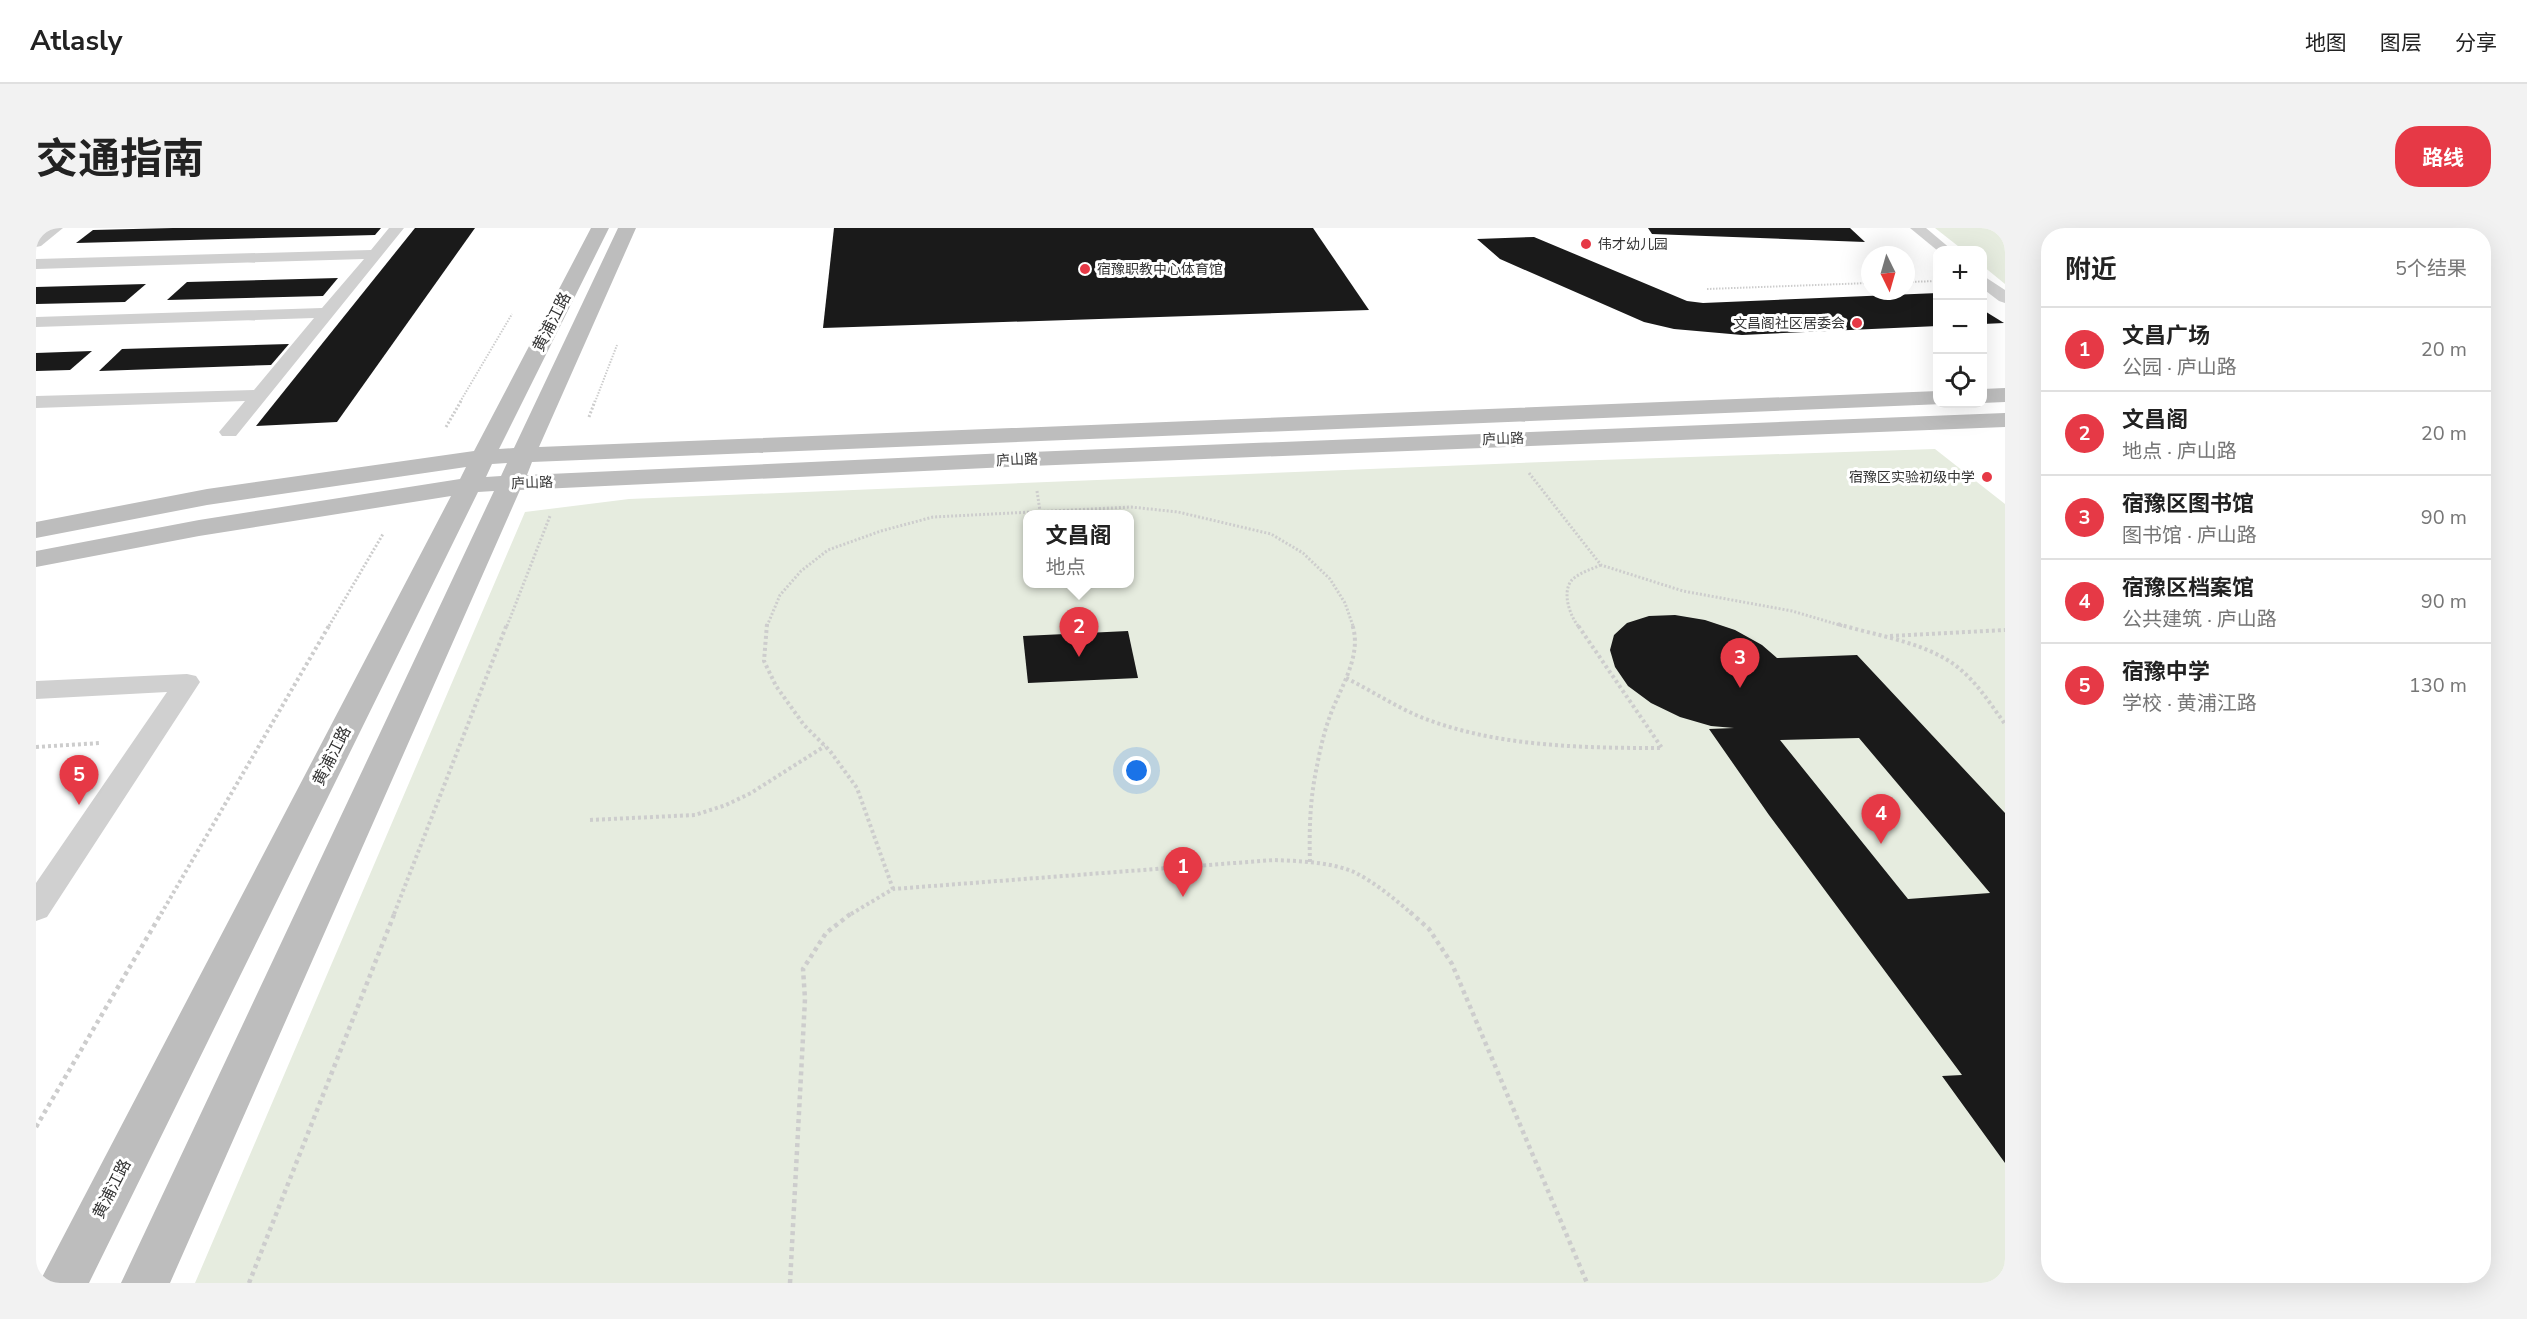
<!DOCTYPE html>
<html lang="zh">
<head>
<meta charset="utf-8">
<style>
  :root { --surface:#fff; --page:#f2f2f2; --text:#222; --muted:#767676; --line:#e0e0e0; --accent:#e63946 }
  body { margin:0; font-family:"Nunito Sans","Noto Sans SC",sans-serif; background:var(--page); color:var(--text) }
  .controls { position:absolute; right:18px; top:18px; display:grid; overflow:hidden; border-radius:12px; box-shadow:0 6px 24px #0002 }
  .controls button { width:54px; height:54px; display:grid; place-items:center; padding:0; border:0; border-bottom:2px solid var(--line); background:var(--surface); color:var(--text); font:30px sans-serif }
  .compass { position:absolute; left:1825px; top:18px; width:54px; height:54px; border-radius:50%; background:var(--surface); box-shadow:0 6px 24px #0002; rotate:175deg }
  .you { position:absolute; left:1101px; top:543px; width:21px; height:21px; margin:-15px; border:4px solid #fff; border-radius:50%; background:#1a73e8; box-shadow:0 0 0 9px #1a73e833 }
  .badge { display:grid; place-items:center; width:39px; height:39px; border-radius:50%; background:var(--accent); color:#fff; font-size:20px; font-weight:700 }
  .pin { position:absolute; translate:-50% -50px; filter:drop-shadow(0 2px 3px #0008) }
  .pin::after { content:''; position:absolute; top:32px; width:21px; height:18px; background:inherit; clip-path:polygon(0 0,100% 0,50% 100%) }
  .popup { position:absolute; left:987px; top:282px; width:111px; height:78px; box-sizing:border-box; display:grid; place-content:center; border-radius:12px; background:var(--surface); filter:drop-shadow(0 2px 4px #0005); font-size:20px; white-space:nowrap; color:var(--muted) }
  .popup b { font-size:22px; color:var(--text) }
  .popup::after { content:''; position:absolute; left:50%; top:100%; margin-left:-12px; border:12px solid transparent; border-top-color:var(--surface) }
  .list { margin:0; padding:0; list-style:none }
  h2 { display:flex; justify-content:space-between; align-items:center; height:78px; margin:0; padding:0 24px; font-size:26px }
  h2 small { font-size:20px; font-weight:400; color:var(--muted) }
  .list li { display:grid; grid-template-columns:39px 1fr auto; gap:18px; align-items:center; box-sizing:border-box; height:84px; padding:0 24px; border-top:2px solid var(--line) }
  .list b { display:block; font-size:22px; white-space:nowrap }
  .list p { margin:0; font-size:20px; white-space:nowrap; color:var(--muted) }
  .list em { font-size:20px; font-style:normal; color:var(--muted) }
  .icon { flex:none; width:33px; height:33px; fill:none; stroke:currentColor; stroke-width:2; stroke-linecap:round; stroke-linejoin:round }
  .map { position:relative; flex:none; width:1969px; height:1055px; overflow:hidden; border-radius:24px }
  header { display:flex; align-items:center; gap:36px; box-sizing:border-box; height:84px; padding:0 30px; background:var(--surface); border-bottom:2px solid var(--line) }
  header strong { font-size:28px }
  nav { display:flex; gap:33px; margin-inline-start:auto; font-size:21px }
  .intro { display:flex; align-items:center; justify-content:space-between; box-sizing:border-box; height:144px; padding:0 36px }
  h1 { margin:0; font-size:42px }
  .button { padding:15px 27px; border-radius:24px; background:var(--accent); color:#fff; font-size:21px; font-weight:700 }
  main { display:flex; gap:36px; padding:0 36px }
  aside { flex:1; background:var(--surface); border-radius:24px; box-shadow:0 6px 24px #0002 }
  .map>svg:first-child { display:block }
  .green { fill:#e6ecdf; fill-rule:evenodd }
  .building { fill:#1a1a1a; fill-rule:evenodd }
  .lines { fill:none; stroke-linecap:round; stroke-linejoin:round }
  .path-far3 { stroke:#cdcdcd; stroke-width:2; stroke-dasharray:1.5 1.5; stroke-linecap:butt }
  .path-far2 { stroke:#cdcdcd; stroke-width:3; stroke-dasharray:2 2; stroke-linecap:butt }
  .path-far1 { stroke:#cdcdcd; stroke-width:4; stroke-dasharray:3 3; stroke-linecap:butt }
  .path { stroke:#cdcdcd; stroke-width:4.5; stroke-dasharray:4 4; stroke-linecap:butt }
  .lane { fill:#d0d0d0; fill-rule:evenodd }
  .secondary { fill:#bdbdbd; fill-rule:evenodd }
  .poi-dot { fill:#e63946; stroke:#fff; stroke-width:2 }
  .labels { text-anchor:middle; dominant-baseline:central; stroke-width:6; stroke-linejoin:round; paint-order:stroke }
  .far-poi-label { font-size:14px; fill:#333; stroke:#fff; text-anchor:start }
  .far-street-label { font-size:14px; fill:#333; stroke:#fff }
  .street-label { font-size:16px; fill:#333; stroke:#fff }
</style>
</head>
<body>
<header>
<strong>Atlasly</strong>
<nav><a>地图</a><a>图层</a><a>分享</a></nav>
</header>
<div class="intro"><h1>交通指南</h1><a class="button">路线</a></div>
<main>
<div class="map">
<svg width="1969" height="1055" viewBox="0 0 1969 1055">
  <rect width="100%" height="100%" fill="#fff"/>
  <g class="green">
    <polygon points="1899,0 1969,0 1969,56 1947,38 1946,22 1927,22"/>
    <path d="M 1899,221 L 1969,276 L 1969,1055 L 159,1055 L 489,284 L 593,271 L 1534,233 ZM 992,286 L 1094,286 L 1094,356 L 992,356 Z"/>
  </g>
  <g class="building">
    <polygon points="137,0 345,0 339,7 40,15 57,2"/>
    <polygon points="379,0 439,0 301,194 220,198"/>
    <polygon points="798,0 1277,0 1333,82 787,100"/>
    <polygon points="1612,0 1814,0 1829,14 1616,6"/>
    <polygon points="1498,9 1651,73 1667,75 1902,65 1902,98 1706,107 1638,101 1608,94 1464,31 1441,11"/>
    <polygon points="302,50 287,68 131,72 151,54"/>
    <polygon points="110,56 89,74 0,76 0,59"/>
    <polygon points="1947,82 1968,95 1947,96"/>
    <polygon points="253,116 235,137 63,143 86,121"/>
    <polygon points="56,123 34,142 0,143 0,125"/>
    <path d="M 1639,387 L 1669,392 L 1699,402 L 1726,417 L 1741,430 L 1821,427 L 1969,585 L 1969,935 L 1906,848 L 1926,847 L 1733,587 L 1673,501 L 1698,500 L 1675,498 L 1644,489 L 1615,475 L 1592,458 L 1579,439 L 1574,422 L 1578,407 L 1591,395 L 1613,388 ZM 1823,510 L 1954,665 L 1872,671 L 1744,512 Z"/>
    <polygon points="1092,403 1102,450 992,455 987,408"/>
  </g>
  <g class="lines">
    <g class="path-far3">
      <polyline points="1870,54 1902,53"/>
      <polyline points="1671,61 1834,55"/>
      <polyline points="424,174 476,86"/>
      <polyline points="559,174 581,117"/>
    </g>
    <g class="path-far2">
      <polyline points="553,189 559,173"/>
      <polyline points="410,199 425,173"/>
      <polyline points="1493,245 1565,337 1647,363 1756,383 1807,398"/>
      <polyline points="1001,263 1004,283"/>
      <polyline points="293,398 347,306"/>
      <polyline points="471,398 514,288"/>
      <polyline points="731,398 744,367 765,343 792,322 845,303 897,289 1095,279 1142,284 1235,306 1267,325 1294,351 1309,375 1317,398"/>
      <path d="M 1542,398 C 1534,387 1526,366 1535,353 C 1542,345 1556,341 1565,337"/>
    </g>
    <g class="path-far1">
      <polyline points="731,396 728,433 740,458 768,497 794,523 821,560 857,661"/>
      <path d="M 1802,396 C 1838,407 1881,413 1913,433 C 1937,448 1953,474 1969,496"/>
      <polyline points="1854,408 1969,402"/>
      <path d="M 1310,450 C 1336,463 1360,479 1387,490 C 1463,519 1546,520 1626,520 L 1541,396"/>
      <polyline points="0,519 64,515"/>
      <polyline points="554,592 659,587 690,577 715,565 789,518"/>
      <path d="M 1274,634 C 1273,601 1274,570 1281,538 C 1284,522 1288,504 1294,488 C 1304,460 1327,427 1316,396"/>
      <polyline points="125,686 294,396"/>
      <polyline points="358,686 471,396"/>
      <path d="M 815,686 L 857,661 L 1238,632 C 1264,633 1294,634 1318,644 C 1338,654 1359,671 1376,686"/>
    </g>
    <g class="path">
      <polyline points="1374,684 1393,701 1416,736 1551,1055"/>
      <polyline points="0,899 126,684"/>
      <polyline points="213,1055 359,684"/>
      <polyline points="754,1055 769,771 767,741 790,705 817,684"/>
    </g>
    <g class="lane">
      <polygon points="11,0 27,0 5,18 0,19 0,8"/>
      <polygon points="353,0 368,0 200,208 186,208 183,204 209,173 0,180 0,168 218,162 278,90 0,99 0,89 286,80 328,31 0,41 0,31 335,22"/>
      <polygon points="1874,0 1890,0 1916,22 1902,23"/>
      <polygon points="1946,47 1969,62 1969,75 1963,73 1946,60"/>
      <polygon points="151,446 160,448 164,454 11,689 0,693 0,655 131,464 0,471 0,453"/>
    </g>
    <g class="secondary">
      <path d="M 555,0 L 573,0 L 463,221 L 478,220 L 582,0 L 600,0 L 503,219 L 1902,163 L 1902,176 L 1907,176 L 496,234 L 491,247 L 995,224 L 1969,185 L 1969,199 L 995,238 L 484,262 L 134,1055 L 85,1055 L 458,263 L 442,264 L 53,1055 L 3,1055 L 415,268 L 163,308 L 0,339 L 0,323 L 163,292 L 424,251 L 430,239 L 171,277 L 0,310 L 0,294 L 171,261 L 438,223 ZM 471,235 L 465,248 L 450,249 L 456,236 Z"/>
      <polygon points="1969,160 1969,174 1946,175 1946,161"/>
    </g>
  </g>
  <g class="poi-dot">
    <circle cx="1550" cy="16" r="6"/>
    <circle cx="1049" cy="41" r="6"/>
    <circle cx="1821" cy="95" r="6"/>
    <circle cx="1951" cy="249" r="6"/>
  </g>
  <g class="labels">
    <g class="far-poi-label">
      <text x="1562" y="16">伟才幼儿园</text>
      <text x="1061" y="41">宿豫职教中心体育馆</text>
      <text x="1809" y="95" text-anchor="end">文昌阁社区居委会</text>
      <text x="1939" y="249" text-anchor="end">宿豫区实验初级中学</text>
    </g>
    <g class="far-street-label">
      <text transform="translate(1467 211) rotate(-2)">庐山路</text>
      <text transform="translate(981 232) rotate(-3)">庐山路</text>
      <text transform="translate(496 255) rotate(-2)">庐山路</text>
    </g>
    <g class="street-label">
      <text transform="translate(516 94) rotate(-63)">黄浦江路</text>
      <text transform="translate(296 528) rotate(-63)">黄浦江路</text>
      <text transform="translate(76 961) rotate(-63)">黄浦江路</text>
    </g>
  </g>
</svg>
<div class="controls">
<button>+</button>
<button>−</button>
<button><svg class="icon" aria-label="locate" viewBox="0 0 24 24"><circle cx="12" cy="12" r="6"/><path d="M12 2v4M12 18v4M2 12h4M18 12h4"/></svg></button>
</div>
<svg class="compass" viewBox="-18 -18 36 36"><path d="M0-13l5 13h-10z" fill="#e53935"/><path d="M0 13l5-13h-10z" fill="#767676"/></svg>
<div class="you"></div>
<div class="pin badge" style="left:1147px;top:669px">1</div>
<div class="pin badge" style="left:1043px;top:429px">2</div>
<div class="popup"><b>文昌阁</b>地点</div>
<div class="pin badge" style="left:1704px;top:460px">3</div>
<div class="pin badge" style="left:1845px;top:616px">4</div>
<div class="pin badge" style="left:43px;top:577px">5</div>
</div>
<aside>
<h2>附近<small>5个结果</small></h2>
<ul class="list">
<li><span class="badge">1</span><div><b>文昌广场</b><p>公园 · 庐山路</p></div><em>20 m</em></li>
<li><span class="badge">2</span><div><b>文昌阁</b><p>地点 · 庐山路</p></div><em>20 m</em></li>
<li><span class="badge">3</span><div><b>宿豫区图书馆</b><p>图书馆 · 庐山路</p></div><em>90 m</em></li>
<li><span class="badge">4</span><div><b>宿豫区档案馆</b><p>公共建筑 · 庐山路</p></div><em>90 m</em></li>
<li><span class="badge">5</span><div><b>宿豫中学</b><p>学校 · 黄浦江路</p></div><em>130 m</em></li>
</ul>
</aside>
</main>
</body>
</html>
